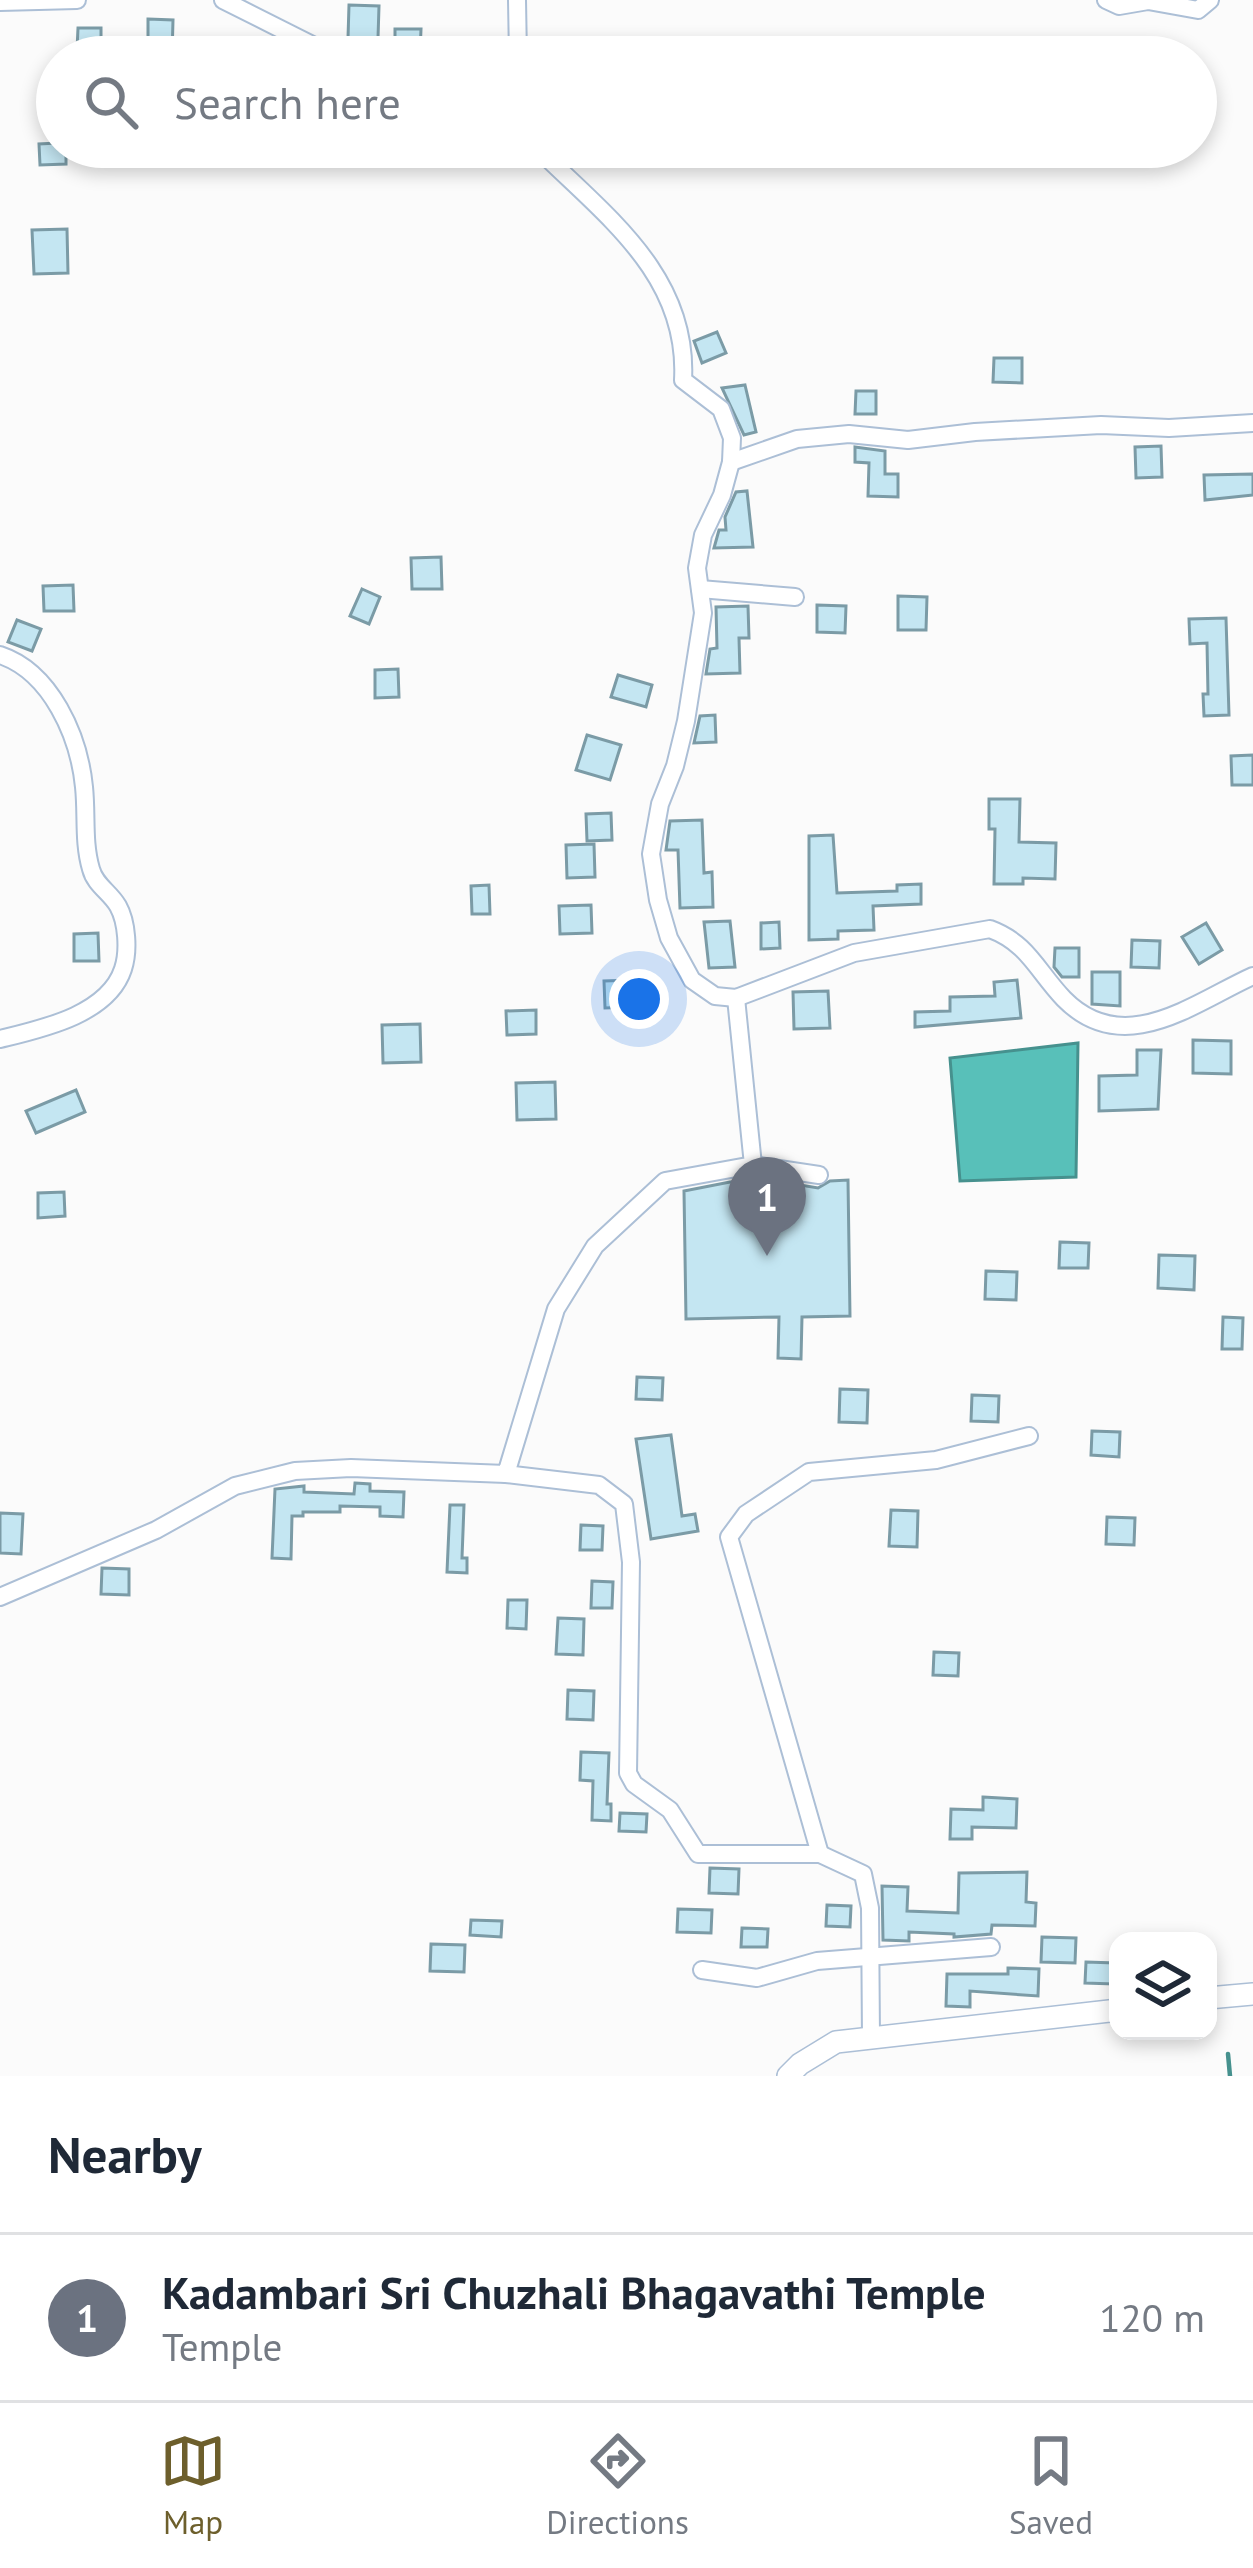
<!DOCTYPE html>
<html lang="en">
<head>
<meta charset="utf-8">
<style>
  :root { --surface:#fff; --page:#f6f6f7; --text:#1f2937; --muted:#747a83; --line:#e0e1e3; --accent:#6d5f2c }
  body { margin:0; font-family:"PT Sans",sans-serif; background:var(--page); color:var(--text) }
  .controls { position:absolute; right:36px; bottom:36px; display:grid; overflow:hidden; border-radius:24px; box-shadow:0 6px 18px #0003 }
  .controls button { width:108px; height:108px; display:grid; place-items:center; padding:0; border:0; border-bottom:3px solid var(--line); background:var(--surface); color:var(--text); font:60px sans-serif }
  .you { position:absolute; left:639px; top:999px; width:42px; height:42px; margin:-30px; border:9px solid #fff; border-radius:50%; background:#1a73e8; box-shadow:0 0 0 18px #1a73e833 }
  .badge { display:grid; place-items:center; width:78px; height:78px; border-radius:50%; background:var(--accent); color:#fff; font-size:39px; font-weight:700 }
  .pin { position:absolute; translate:-50% -99px; filter:drop-shadow(0 3px 6px #0008) }
  .pin::after { content:''; position:absolute; top:63px; width:42px; height:36px; background:inherit; clip-path:polygon(0 0,100% 0,50% 100%) }
  .list { margin:0; padding:0; list-style:none }
  h2 { display:flex; justify-content:space-between; align-items:center; height:156px; margin:0; padding:0 48px; font-size:51px }
  h2 small { font-size:39px; font-weight:400; color:var(--muted) }
  .list li { display:grid; grid-template-columns:78px 1fr auto; gap:36px; align-items:center; box-sizing:border-box; height:168px; padding:0 48px; border-top:3px solid var(--line) }
  .list b { display:block; font-size:45px; white-space:nowrap }
  .list p { margin:0; font-size:39px; white-space:nowrap; color:var(--muted) }
  .list em { font-size:39px; font-style:normal; color:var(--muted) }
  .icon { flex:none; width:66px; height:66px; fill:none; stroke:currentColor; stroke-width:2; stroke-linecap:round; stroke-linejoin:round }
  .map { position:relative; flex:none; width:1253px; height:2076px; overflow:hidden }
  .search { position:absolute; background:var(--surface); box-shadow:0 6px 18px #0003; left:36px; right:36px; top:36px; height:132px; display:flex; align-items:center; gap:30px; box-sizing:border-box; padding:0 42px; border-radius:66px; color:var(--muted); font-size:45px }
  .sheet { height:324px; background:var(--surface) }
  nav { display:flex; justify-content:space-around; align-items:center; box-sizing:border-box; height:168px; border-top:3px solid var(--line); background:var(--surface); font-size:33px; color:var(--muted) }
  nav a { display:grid; justify-items:center; gap:6px }
  nav .on { color:var(--accent) }
  .map>svg:first-child { display:block }
  .water { fill:#58c0b9; stroke:#46918e; stroke-width:3 }
  .lines { fill:none; stroke-linecap:round; stroke-linejoin:round }
  .stream { stroke:#46918e; stroke-width:4.5 }
  .building { fill:#c4e6f2; stroke:#7b9ba6; stroke-width:3 }
  .minor-casing { stroke:#acbfd6; stroke-width:20 }
  .tertiary-casing { stroke:#acbfd6; stroke-width:24 }
  .minor { stroke:#fff; stroke-width:16 }
  .tertiary { stroke:#fff; stroke-width:21 }
</style>
</head>
<body>
<div class="map">
<svg width="1253" height="2076" viewBox="0 0 1253 2076">
  <rect width="100%" height="100%" fill="#fbfbfb"/>
  <polygon class="water" points="1078,1043 1076,1177 960,1181 950,1058"/>
  <g class="lines">
    <polyline class="stream" points="1228,2054 1230,2076"/>
  </g>
  <g class="building">
    <polygon points="349,5 379,6 378,38 348,38"/>
    <polygon points="148,19 173,20 172,57 148,57"/>
    <polygon points="78,28 101,28 101,50 77,50"/>
    <polygon points="395,29 421,29 420,54 395,54"/>
    <polygon points="57,143 57,147 66,147 66,164 40,165 39,144"/>
    <polygon points="67,229 68,273 34,274 32,230"/>
    <polygon points="717,332 726,353 702,363 694,341"/>
    <polygon points="994,358 1022,358 1022,383 993,382"/>
    <polygon points="745,385 756,432 744,435 722,388"/>
    <polygon points="856,391 876,391 876,414 855,414"/>
    <polygon points="1161,446 1162,477 1136,478 1135,447"/>
    <polygon points="855,447 885,451 885,474 898,474 898,497 868,496 869,463 855,462"/>
    <polygon points="1253,474 1253,495 1205,500 1204,475"/>
    <polygon points="747,491 753,547 714,548 719,530 726,530 725,517 736,492"/>
    <polygon points="441,557 442,589 412,589 411,558"/>
    <polygon points="73,585 74,611 44,611 43,586"/>
    <polygon points="362,589 380,597 369,624 350,616"/>
    <polygon points="898,596 927,597 926,630 898,630"/>
    <polygon points="817,605 846,606 845,633 817,632"/>
    <polygon points="748,606 749,638 739,638 740,673 706,674 710,649 717,648 716,607"/>
    <polygon points="1226,618 1229,715 1204,716 1203,694 1208,694 1207,643 1190,644 1189,619"/>
    <polygon points="17,620 41,629 32,651 8,642"/>
    <polygon points="398,669 399,697 375,698 375,670"/>
    <polygon points="618,675 652,685 646,707 611,697"/>
    <polygon points="715,715 716,742 694,743 700,716"/>
    <polygon points="587,735 621,745 610,780 576,770"/>
    <polygon points="1253,755 1253,785 1232,785 1231,756"/>
    <polygon points="989,799 1020,799 1019,842 1056,843 1055,879 1023,878 1023,884 994,884 995,829 989,829"/>
    <polygon points="611,813 612,840 587,841 586,814"/>
    <polygon points="702,820 704,873 712,872 713,907 680,908 678,850 666,850 670,821"/>
    <polygon points="833,835 837,893 897,891 897,885 921,884 921,904 873,906 874,930 838,931 838,939 809,940 809,836"/>
    <polygon points="594,844 595,877 567,878 566,845"/>
    <polygon points="489,885 490,914 472,914 471,886"/>
    <polygon points="591,905 592,933 560,934 559,906"/>
    <polygon points="730,921 735,967 709,968 704,922"/>
    <polygon points="779,922 780,948 761,949 761,923"/>
    <polygon points="1206,923 1222,950 1199,964 1182,937"/>
    <polygon points="98,933 99,961 74,961 74,934"/>
    <polygon points="1132,940 1160,941 1159,968 1131,967"/>
    <polygon points="1055,948 1079,948 1079,977 1062,977 1054,967"/>
    <polygon points="1092,972 1120,972 1120,1006 1092,1004"/>
    <polygon points="634,980 635,1007 605,1008 604,981"/>
    <polygon points="1017,980 1021,1018 915,1027 915,1012 950,1011 950,997 995,996 994,982"/>
    <polygon points="828,991 830,1028 794,1029 793,992"/>
    <polygon points="536,1010 536,1034 507,1035 506,1011"/>
    <polygon points="420,1024 421,1062 383,1063 382,1025"/>
    <polygon points="1193,1040 1231,1041 1231,1074 1193,1073"/>
    <polygon points="1137,1050 1161,1050 1158,1109 1099,1111 1099,1076 1137,1075"/>
    <polygon points="555,1082 556,1119 517,1120 516,1083"/>
    <polygon points="76,1090 85,1112 36,1133 26,1111"/>
    <polygon points="848,1180 850,1316 802,1317 801,1359 778,1358 779,1317 686,1319 684,1191 730,1182 776,1181 818,1188 830,1181"/>
    <polygon points="64,1192 65,1216 38,1218 38,1193"/>
    <polygon points="1060,1242 1089,1243 1088,1268 1059,1268"/>
    <polygon points="1159,1255 1195,1256 1194,1290 1158,1288"/>
    <polygon points="986,1271 1017,1272 1016,1300 985,1299"/>
    <polygon points="1223,1317 1243,1318 1242,1349 1222,1349"/>
    <polygon points="637,1377 663,1378 662,1400 636,1399"/>
    <polygon points="840,1389 868,1390 867,1423 839,1422"/>
    <polygon points="972,1395 999,1396 998,1422 971,1421"/>
    <polygon points="1092,1431 1120,1432 1119,1457 1091,1455"/>
    <polygon points="671,1435 682,1516 695,1514 698,1531 651,1539 636,1439"/>
    <polygon points="355,1483 370,1484 370,1491 404,1492 403,1517 380,1516 380,1507 340,1506 340,1512 303,1512 303,1516 292,1516 291,1559 272,1558 275,1489 304,1486 304,1492 354,1494"/>
    <polygon points="450,1505 464,1505 462,1558 467,1558 467,1573 447,1572"/>
    <polygon points="891,1510 918,1511 917,1547 889,1546"/>
    <polygon points="0,1513 23,1514 21,1554 0,1553"/>
    <polygon points="1107,1517 1135,1518 1134,1545 1106,1544"/>
    <polygon points="581,1525 603,1526 602,1550 580,1550"/>
    <polygon points="102,1568 129,1569 129,1595 101,1594"/>
    <polygon points="592,1581 613,1582 612,1608 591,1608"/>
    <polygon points="508,1600 527,1600 526,1629 507,1628"/>
    <polygon points="558,1618 584,1619 583,1655 556,1654"/>
    <polygon points="934,1652 959,1653 958,1676 933,1675"/>
    <polygon points="568,1690 594,1691 593,1720 567,1719"/>
    <polygon points="581,1752 609,1753 607,1804 611,1804 611,1821 592,1820 593,1781 580,1780"/>
    <polygon points="983,1797 1017,1799 1016,1828 972,1827 972,1839 950,1839 951,1809 983,1810"/>
    <polygon points="620,1813 647,1814 646,1832 619,1831"/>
    <polygon points="710,1868 739,1869 738,1894 709,1893"/>
    <polygon points="1027,1872 1026,1902 1036,1903 1035,1926 992,1925 991,1934 954,1937 954,1934 909,1932 909,1941 883,1940 882,1886 908,1887 907,1911 958,1913 959,1873"/>
    <polygon points="827,1905 851,1906 850,1927 826,1926"/>
    <polygon points="678,1909 712,1910 711,1933 677,1932"/>
    <polygon points="471,1920 502,1921 501,1937 470,1935"/>
    <polygon points="742,1928 768,1929 767,1947 741,1947"/>
    <polygon points="1042,1937 1076,1938 1075,1963 1041,1962"/>
    <polygon points="431,1944 465,1945 464,1972 430,1971"/>
    <polygon points="1086,1962 1115,1963 1114,1984 1085,1983"/>
    <polygon points="1008,1968 1039,1969 1038,1996 970,1991 970,2007 946,2006 947,1974 1008,1974"/>
  </g>
  <g class="lines">
    <defs>
      <g id="minor">
        <polyline points="223,0 336,57"/>
        <polyline points="517,0 518,57"/>
        <polyline points="1106,0 1119,6 1148,1 1198,10 1210,0"/>
        <polyline points="0,2 77,0"/>
        <path d="M 536,147 C 603,214 689,274 683,380 L 721,409 L 732,438 L 731,462 L 722,495 L 703,535 L 697,568 L 703,613 L 686,721 L 675,766 L 660,804 L 651,854 L 658,900 L 669,938 L 692,980 L 715,996 L 736,998 L 854,953 L 990,929 C 1028,943 1037,971 1064,999 C 1124,1060 1195,1002 1253,976"/>
        <polyline points="731,462 797,439 849,434 908,440 975,432 1101,425 1169,428 1253,423"/>
        <polyline points="700,589 795,597"/>
        <path d="M 0,655 C 51,672 79,736 84,787 C 87,815 83,842 91,869 C 95,885 110,892 118,906 C 127,922 129,951 123,969 C 108,1015 41,1029 0,1039"/>
        <polyline points="753,1165 819,1175"/>
        <polyline points="506,1474 599,1485 624,1504 631,1562 628,1773 634,1784 670,1810 698,1854 820,1854 863,1874 870,1908 871,2037"/>
        <polyline points="0,1597 156,1530 235,1486 295,1471 351,1468 506,1474 556,1309 595,1246 665,1181 753,1165 736,998"/>
        <polyline points="820,1854 729,1537 746,1514 809,1472 936,1460 1029,1436"/>
        <polyline points="702,1970 757,1978 817,1961 991,1947"/>
      </g>
      <g id="tertiary">
        <polyline points="1208,1998 1253,1994"/>
        <polyline points="788,2076 800,2064 836,2042 1118,2010"/>
      </g>
    </defs>
    <use href="#minor" class="minor-casing"/>
    <use href="#tertiary" class="tertiary-casing"/>
    <use href="#minor" class="minor"/>
    <use href="#tertiary" class="tertiary"/>
  </g>
</svg>
<div class="controls">
<button><svg class="icon" aria-label="layers" viewBox="0 0 24 24"><path d="M12 4l9 5-9 5-9-5zM3 14l9 5 9-5"/></svg></button>
</div>
<div class="you"></div>
<div class="pin badge" style="left:767px;top:1256px;background:#6b7280">1</div>
<div class="search"><svg class="icon" aria-label="search" viewBox="0 0 24 24"><circle cx="10" cy="10" r="6"/><path d="M15 15l6 6"/></svg>Search here</div>
</div>
<section class="sheet">
<h2>Nearby<small></small></h2>
<ul class="list">
<li><span class="badge" style="background:#6b7280">1</span><div><b>Kadambari Sri Chuzhali Bhagavathi Temple</b><p>Temple</p></div><em>120 m</em></li>
</ul>
</section>
<nav>
<a class="on"><svg class="icon" aria-label="map" viewBox="0 0 24 24"><path d="M3 6l6-2 6 2 6-2v14l-6 2-6-2-6 2zM9 4v14M15 6v14"/></svg>Map</a>
<a><svg class="icon" aria-label="directions" viewBox="0 0 24 24"><path d="M12 3l9 9-9 9-9-9zM9 14v-3h6M13 9l2 2-2 2"/></svg>Directions</a>
<a><svg class="icon" aria-label="saved" viewBox="0 0 24 24"><path d="M7 4h10v16l-5-4-5 4z"/></svg>Saved</a>
</nav>
</body>
</html>
